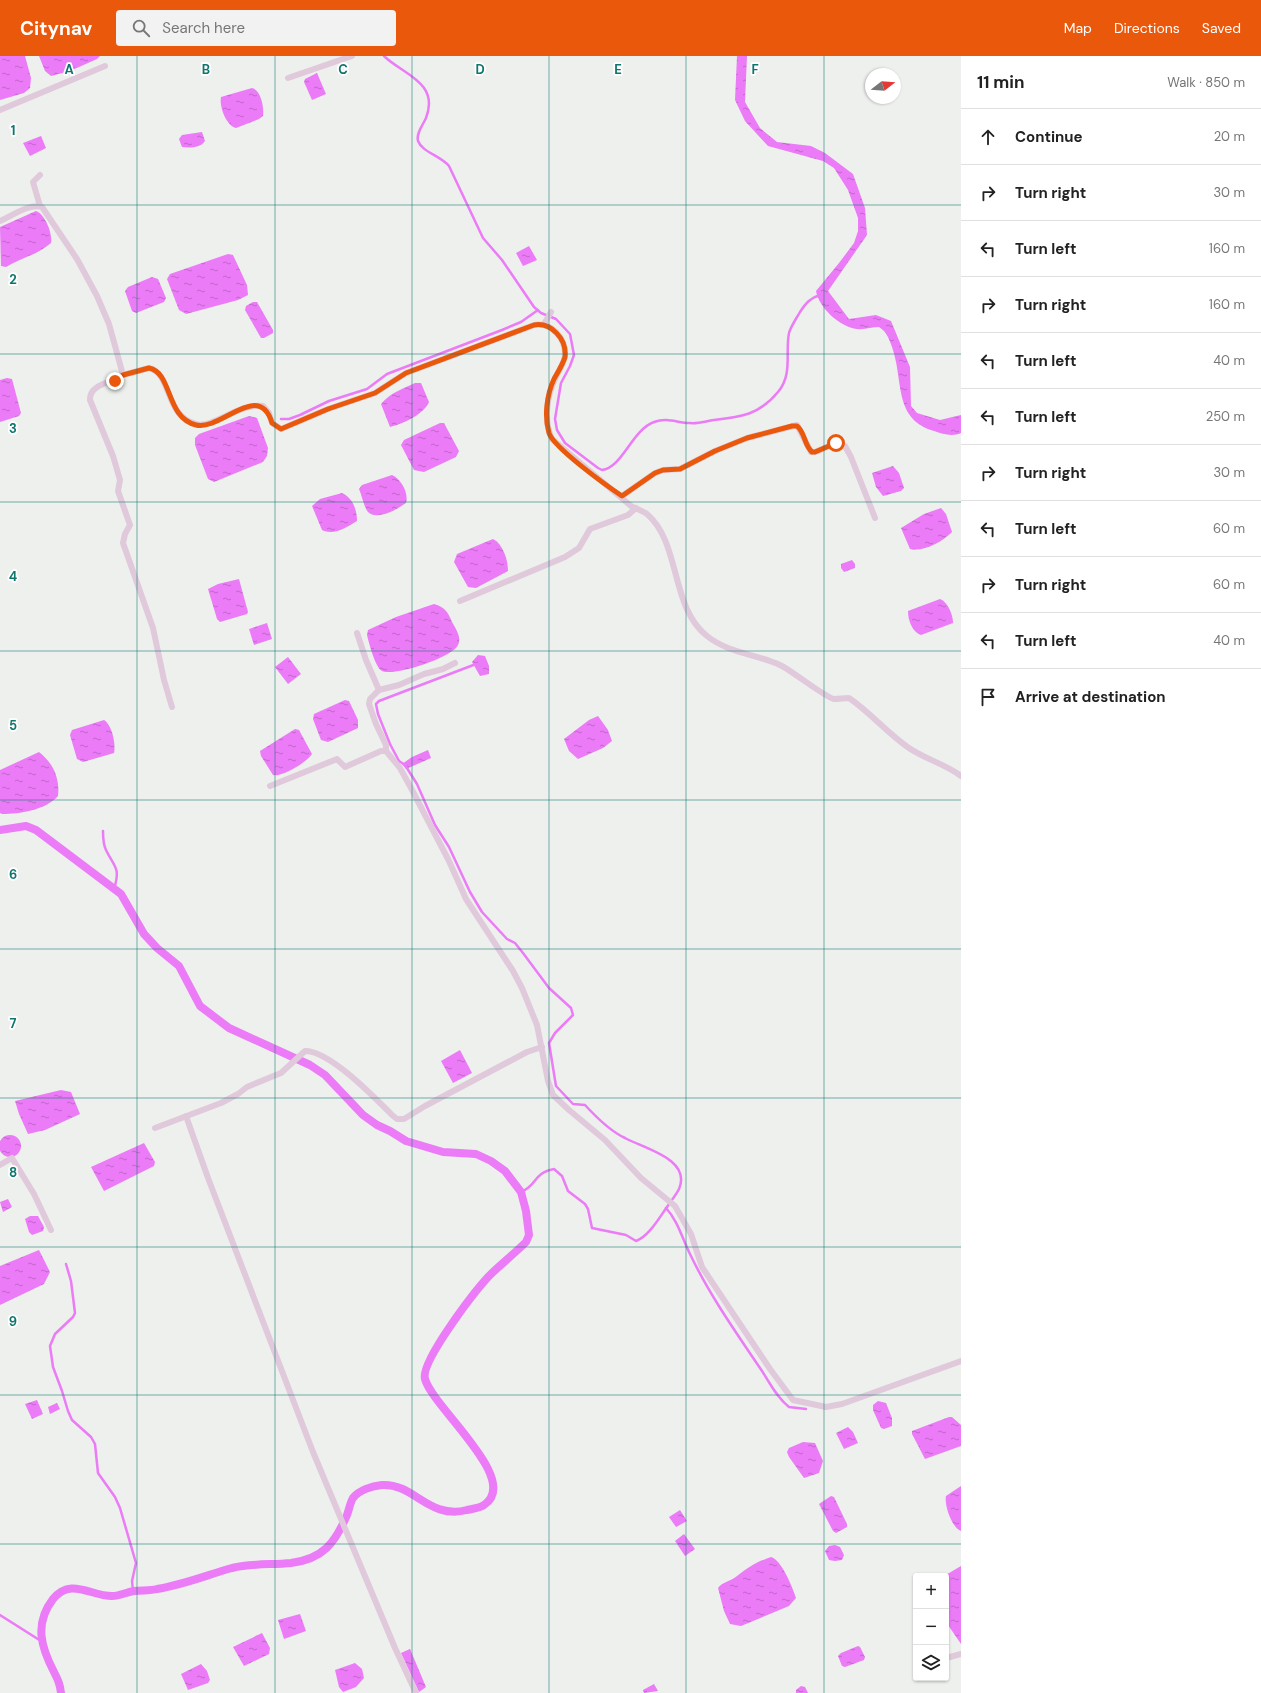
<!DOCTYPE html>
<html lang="en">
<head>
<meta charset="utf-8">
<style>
  :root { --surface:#fff; --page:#f2f2f2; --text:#222; --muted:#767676; --line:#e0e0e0; --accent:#ea580c }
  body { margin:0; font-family:"DM Sans",sans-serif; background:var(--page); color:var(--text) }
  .controls { position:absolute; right:12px; bottom:12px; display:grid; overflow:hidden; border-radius:4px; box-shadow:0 1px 3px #0004 }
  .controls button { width:36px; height:36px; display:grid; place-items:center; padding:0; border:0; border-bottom:1px solid var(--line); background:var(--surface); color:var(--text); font:20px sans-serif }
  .compass { position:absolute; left:865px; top:12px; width:36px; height:36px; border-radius:50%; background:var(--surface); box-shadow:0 1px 3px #0004; rotate:73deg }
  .stop { position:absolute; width:12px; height:12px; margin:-9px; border:3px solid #ea580c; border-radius:50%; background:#fff }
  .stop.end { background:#ea580c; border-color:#fff; box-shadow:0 1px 4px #0008 }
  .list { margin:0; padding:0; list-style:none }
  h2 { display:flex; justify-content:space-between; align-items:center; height:52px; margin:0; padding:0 16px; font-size:17px }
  h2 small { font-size:13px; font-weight:400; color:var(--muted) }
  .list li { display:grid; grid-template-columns:26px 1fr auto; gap:12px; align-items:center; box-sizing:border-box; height:56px; padding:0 16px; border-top:1px solid var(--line) }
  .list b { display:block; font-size:15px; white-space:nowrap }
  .list em { font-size:13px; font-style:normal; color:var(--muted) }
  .icon { flex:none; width:22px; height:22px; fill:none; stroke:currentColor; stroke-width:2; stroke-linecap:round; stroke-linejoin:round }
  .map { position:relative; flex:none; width:961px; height:1637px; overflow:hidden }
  header { display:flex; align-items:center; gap:24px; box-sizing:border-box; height:56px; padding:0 20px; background:var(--accent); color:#fff }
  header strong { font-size:19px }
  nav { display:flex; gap:22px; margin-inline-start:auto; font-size:14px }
  .search { width:280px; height:36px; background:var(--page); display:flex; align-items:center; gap:10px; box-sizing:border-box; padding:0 14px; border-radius:4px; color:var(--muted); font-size:15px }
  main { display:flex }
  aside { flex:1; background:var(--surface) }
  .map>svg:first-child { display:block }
  .water { fill:url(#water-ripples) }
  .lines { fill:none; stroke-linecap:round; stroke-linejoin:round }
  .stream { stroke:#eb7bf6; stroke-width:2.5 }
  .canal { stroke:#eb7bf6; stroke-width:8 }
  .street { stroke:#dfc9db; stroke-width:6 }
  .route { stroke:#ea580c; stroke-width:5 }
  .grid { fill:none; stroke:#0f766e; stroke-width:1; stroke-opacity:0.55 }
  .grid-label { font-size:13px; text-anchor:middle; font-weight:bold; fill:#0f766e; stroke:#fff; stroke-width:3.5; stroke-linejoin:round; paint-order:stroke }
</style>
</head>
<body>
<header>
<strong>Citynav</strong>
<div class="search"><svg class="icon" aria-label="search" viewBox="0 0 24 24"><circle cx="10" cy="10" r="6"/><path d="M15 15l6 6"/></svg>Search here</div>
<nav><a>Map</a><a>Directions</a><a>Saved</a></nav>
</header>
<main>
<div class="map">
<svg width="961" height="1637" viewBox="0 0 961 1637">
  <defs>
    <pattern id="water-ripples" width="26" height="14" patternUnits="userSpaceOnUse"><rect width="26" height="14" fill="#eb7bf6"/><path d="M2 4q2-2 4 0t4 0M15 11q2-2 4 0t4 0" fill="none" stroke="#c266ca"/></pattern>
  </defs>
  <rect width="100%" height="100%" fill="#edf0ec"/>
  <g class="water">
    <polygon points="0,0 25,0 31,22 30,32 24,37 0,44"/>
    <polygon points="39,0 100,0 97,3 70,15 51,20 45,15"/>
    <path d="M 737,0 L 747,0 L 745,46 L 760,72 L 777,86 L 811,90 L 825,97 L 853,118 L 865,152 L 867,179 L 828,235 L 849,263 L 876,259 L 891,265 L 910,311 L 911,350 L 917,357 L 940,364 L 961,359 L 961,377 C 952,381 943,378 934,375 C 893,363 904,325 892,291 C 889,283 887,276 879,271 C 872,271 864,274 857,273 C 840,271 819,252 816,235 L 839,207 L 854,187 L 858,175 L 858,162 L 848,134 L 834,112 L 823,105 L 768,90 L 745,65 L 735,44 Z"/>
    <polygon points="317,17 326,38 312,44 304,26 305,23"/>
    <path d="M 252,32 C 261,34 264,51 263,60 L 259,63 L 236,72 C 226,70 219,50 221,41 Z"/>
    <path d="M 202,76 L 205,85 C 200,92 190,92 182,91 L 179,83 L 182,79 Z"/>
    <polygon points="41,80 46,92 30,100 23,87"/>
    <path d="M 36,155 C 45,158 53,178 51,187 C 37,199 21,202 6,211 L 1,210 L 0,171 Z"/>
    <polygon points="529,190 537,204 523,210 516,197"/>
    <polygon points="228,198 233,199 247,229 248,239 238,244 186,258 179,254 167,223 170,218"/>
    <polygon points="152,221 158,223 166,242 164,246 136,257 132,255 125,235 128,231"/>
    <polygon points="253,246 257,246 273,274 273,277 264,282 261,282 245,254 246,250"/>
    <polygon points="7,322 12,323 21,357 19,360 0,366 0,324"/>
    <path d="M 415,327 L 421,327 L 429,346 C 424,358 403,368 390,371 L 381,348 C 390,337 402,333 415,327 Z"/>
    <polygon points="249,360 257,362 268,392 267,400 263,406 214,426 208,423 195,389 195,382 199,378"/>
    <polygon points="440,367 444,367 459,395 456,401 424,416 414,414 401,389 404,384"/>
    <polygon points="893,410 899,417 904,432 901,435 883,440 876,431 872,417"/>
    <path d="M 392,419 C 401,423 409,437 406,447 C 398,453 377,465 368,456 C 364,451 362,440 359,433 L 362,429 Z"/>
    <path d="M 342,437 C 353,442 357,454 357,465 C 347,471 334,480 322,474 L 312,450 L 320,443 Z"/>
    <path d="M 941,452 L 946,458 L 952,476 C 942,486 924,496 910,493 L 901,472 L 924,458 Z"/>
    <path d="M 493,483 C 503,488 508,504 508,515 L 476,532 L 468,531 L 454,506 L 457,498 Z"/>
    <polygon points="852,504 855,508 855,512 844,516 841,512 841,508"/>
    <polygon points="239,523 248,556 247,558 220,566 217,563 208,533 218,528"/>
    <path d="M 940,543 C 948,546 953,559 953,567 L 921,579 C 912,576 908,564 908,555 Z"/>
    <path d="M 434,548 C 445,551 448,556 452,566 C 456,573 462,582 458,589 C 453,601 394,621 382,615 C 375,611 369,587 367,579 L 368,574 L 396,561 Z"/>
    <polygon points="267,567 272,583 254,589 249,573"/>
    <polygon points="478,599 485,600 489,610 489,618 480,620 472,606"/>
    <polygon points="288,601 301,618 288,628 275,611"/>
    <polygon points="345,644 349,645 358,664 358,672 328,686 321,684 313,663 314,658"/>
    <polygon points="598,660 608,674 612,685 603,692 578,703 569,695 564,683 589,664"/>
    <path d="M 104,664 C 112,669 116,688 114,697 L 83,706 L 77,703 L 70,679 L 72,674 Z"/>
    <path d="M 295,673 L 299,674 L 312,698 C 307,706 283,721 273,719 L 261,700 L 260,695 Z"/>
    <polygon points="428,694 431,702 406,713 402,708 412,701"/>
    <path d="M 39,696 C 53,707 60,722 58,740 C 46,754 19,758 2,758 L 0,757 L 0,714 Z"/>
    <polygon points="460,994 472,1017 453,1027 441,1005"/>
    <polygon points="61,1034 71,1036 80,1058 45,1074 28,1078 19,1058 15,1045"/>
    <circle cx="10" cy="1090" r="11"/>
    <polygon points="144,1087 155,1106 154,1110 104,1135 91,1111"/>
    <polygon points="8,1143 12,1151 3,1156 0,1146"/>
    <polygon points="30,1160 38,1160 44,1171 43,1175 32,1179 29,1176 25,1163"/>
    <polygon points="39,1194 50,1216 44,1228 0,1249 0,1210"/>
    <polygon points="37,1344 43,1358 32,1363 25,1348"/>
    <polygon points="878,1345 886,1347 892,1362 892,1370 884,1373 881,1372 873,1354 873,1349"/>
    <polygon points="57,1347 60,1353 50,1358 48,1351"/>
    <polygon points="949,1361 952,1361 961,1369 961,1390 925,1403 912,1378 912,1375"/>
    <polygon points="848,1371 853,1376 858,1387 844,1393 836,1377"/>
    <polygon points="803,1386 815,1387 823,1405 819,1417 804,1422 789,1401 787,1396 789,1392"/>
    <path d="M 961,1430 L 961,1475 C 952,1472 944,1449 946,1440 Z"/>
    <polygon points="831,1440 834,1441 847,1468 847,1471 836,1477 833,1475 819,1448"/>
    <polygon points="680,1454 687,1465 676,1471 669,1461"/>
    <polygon points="684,1478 695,1493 685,1500 675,1485"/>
    <polygon points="835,1489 840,1491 844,1499 842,1504 835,1505 829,1504 825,1495 829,1490"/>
    <path d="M 771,1501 C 781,1503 793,1532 796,1542 L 789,1550 L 741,1570 L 730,1568 L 724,1555 L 718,1532 C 722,1526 731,1525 737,1520 C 749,1511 756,1506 771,1501 Z"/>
    <polygon points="961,1510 961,1588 946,1566 946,1520 944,1520"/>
    <polygon points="300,1558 306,1575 284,1583 278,1564"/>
    <polygon points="262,1577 270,1592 269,1598 244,1610 233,1591"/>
    <polygon points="858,1590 860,1591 865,1601 864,1604 845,1611 842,1610 838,1600 841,1597"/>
    <polygon points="410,1593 426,1631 419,1636 401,1597"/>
    <polygon points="355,1607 362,1613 364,1622 356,1631 343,1636 339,1631 335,1614"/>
    <polygon points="201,1608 207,1615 210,1624 208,1627 188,1634 181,1618"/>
    <polygon points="654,1628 658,1635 644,1637 643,1634"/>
    <polygon points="801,1630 805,1631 808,1637 796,1637 796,1634"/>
  </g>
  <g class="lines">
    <g class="stream">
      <path d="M 384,0 C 402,18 440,26 426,62 C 423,69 416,77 418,85 C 422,96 441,100 449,110 L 483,182 L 502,204 L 534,251 L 541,257 L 556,263 L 570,278 L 574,299 L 570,310 L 561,327 L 555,363 L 557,374 L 565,387 L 598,412 L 602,414 C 622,412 632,374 654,366 C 668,361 677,367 690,367 C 698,368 706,365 714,364 C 741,361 759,359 778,336 C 793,318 785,297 789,277 C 791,270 796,263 800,256 C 806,247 810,242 820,239"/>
      <polyline points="281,363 289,363 300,359 329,345 367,333 387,318 502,274 521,266 538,254"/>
      <path d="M 476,608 L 379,645 L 376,648 L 378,658 L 390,688 L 399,705 L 405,709 L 417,728 L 435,769 L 449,791 L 470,836 L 482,856 L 507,883 L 515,887 L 523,897 L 549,932 L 571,952 L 573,959 L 555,977 L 549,987 L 556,1030 L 573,1048 L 585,1049 C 596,1061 610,1075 625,1082 C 643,1092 692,1103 679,1133 C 676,1139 671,1145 667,1151 C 659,1162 649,1180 636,1185 L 626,1179 L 592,1172 L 588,1153 L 585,1148 L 568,1135 L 562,1120 L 554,1113 C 533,1117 537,1130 521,1136"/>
      <path d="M 103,775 C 103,781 103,788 106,794 C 114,811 121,811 114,833"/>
      <path d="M 666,1152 C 678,1165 682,1182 690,1198 C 709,1238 735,1275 760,1312 C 769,1325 776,1341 789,1351 L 806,1353"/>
      <polyline points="66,1208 71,1225 75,1257 73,1261 55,1278 50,1290 53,1311 62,1335 68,1355 72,1364 91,1381 95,1388 98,1417 115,1441 120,1452 136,1507 132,1525 133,1535"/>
      <polyline points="0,1559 41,1585"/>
    </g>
    <path class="canal" d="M 0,774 L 26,770 L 36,774 L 121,838 L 144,878 L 157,892 L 179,910 L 200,950 L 229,972 L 310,1009 L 325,1019 L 363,1059 L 377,1069 L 390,1075 L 406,1085 L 443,1096 L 476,1098 L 491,1105 L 505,1115 L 521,1136 L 526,1155 L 529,1179 L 526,1186 C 514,1198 501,1208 489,1220 C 475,1235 420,1306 425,1323 C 433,1352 522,1424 484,1449 C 480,1452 472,1453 467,1454 C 429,1464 414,1427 382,1429 C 372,1430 359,1434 353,1442 C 350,1447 349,1454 347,1459 C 335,1487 323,1503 291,1507 C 271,1509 253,1507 232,1512 C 207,1519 183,1529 157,1533 C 150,1535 142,1534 134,1535 C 127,1536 120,1540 112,1540 C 90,1540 71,1521 53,1543 C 34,1568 41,1591 54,1616 C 58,1624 60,1628 61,1637"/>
    <g class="street">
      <polyline points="288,22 352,0"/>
      <polyline points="0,54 105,10"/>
      <polyline points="40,119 33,126 40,150"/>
      <path d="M 0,165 C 12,160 29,147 42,151 L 77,203 L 97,240 L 109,268 L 123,319 C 112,327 89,328 90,344 L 113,400 L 120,424 L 118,435 L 130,469 L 125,478 L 123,487 L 153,572 L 164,624 L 172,651"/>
      <polyline points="544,268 551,256"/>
      <path d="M 123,319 L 149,312 C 172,317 164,360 196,368 C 213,373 238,347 263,350 L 269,357 L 272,367 L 281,373 L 328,353 L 375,337 L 406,317 L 534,269 C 551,266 565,281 565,298 C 565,306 559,314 556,321 C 547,339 543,364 552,383 L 631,450 C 636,453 643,455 647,458 C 681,487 670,551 707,580 C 728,597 756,598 780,609 C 791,614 826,642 834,643 C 839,643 844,642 849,642 C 871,657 887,677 909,692 C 925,703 945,708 961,720"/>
      <polyline points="622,440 655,417 663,414 680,413 715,395 747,382 797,369 811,396 815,396 836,387 845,390 851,401 875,462"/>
      <polyline points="460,545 565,501 579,492 590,473 628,459 636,452"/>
      <polyline points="357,577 366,604 379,634"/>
      <polyline points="386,695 386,689 376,668 369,648 370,643 379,634 399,629 424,618 443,613 455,607"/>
      <polyline points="270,730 337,703 345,711 381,695 386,695 400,712 411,732 449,805 466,843 513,915 522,932 537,969 548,1025 553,1039 569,1054 605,1084 641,1122 675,1150 691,1178 702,1211 770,1313 793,1344 826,1351 842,1348 961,1305"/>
      <polyline points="186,1060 208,1122 313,1396 395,1592 416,1637"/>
      <path d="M 155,1072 L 221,1047 L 238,1038 L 247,1031 L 281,1017 L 305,995 C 330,995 374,1041 392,1059 L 397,1063 L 404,1063 L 425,1050 L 527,996 L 542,991"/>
      <polyline points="0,1109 12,1102 34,1138 51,1174"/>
      <polyline points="950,1601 961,1598"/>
    </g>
  </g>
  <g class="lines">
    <path class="route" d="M 115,325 L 123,319 L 149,312 C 173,317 165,361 196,369 C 221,375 259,324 272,367 L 281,373 L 328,353 L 375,337 L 406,317 L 534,269 C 551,266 567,283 565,301 C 563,308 558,316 554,323 C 547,338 544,360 549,377 C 554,392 607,430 622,440 L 655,417 L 663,414 L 680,413 L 715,395 L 747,382 L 792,370 L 797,370 C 805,376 804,389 812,396 L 815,396 L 836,387"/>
  </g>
  <path class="grid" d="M 137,0 L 137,1637M 275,0 L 275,1637M 412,0 L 412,1637M 549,0 L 549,1637M 686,0 L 686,1637M 824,0 L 824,1637M 0,149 L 961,149M 0,298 L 961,298M 0,446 L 961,446M 0,595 L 961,595M 0,744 L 961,744M 0,893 L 961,893M 0,1042 L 961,1042M 0,1191 L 961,1191M 0,1339 L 961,1339M 0,1488 L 961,1488"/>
  <g class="grid-label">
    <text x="69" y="18">A</text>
    <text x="206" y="18">B</text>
    <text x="343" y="18">C</text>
    <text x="480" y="18">D</text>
    <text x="618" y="18">E</text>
    <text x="755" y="18">F</text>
    <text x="13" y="79">1</text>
    <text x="13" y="228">2</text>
    <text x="13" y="377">3</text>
    <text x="13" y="525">4</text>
    <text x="13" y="674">5</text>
    <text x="13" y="823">6</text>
    <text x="13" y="972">7</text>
    <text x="13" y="1121">8</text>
    <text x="13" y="1270">9</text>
  </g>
</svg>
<div class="controls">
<button>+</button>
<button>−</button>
<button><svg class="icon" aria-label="layers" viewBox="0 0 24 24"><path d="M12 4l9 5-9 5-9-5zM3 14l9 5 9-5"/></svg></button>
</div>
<svg class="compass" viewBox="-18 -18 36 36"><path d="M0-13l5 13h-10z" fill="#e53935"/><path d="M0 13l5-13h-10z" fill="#767676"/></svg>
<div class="stop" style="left:836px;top:387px"></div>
<div class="stop end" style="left:115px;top:325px"></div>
</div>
<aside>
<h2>11 min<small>Walk · 850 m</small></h2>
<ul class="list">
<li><svg class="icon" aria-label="ahead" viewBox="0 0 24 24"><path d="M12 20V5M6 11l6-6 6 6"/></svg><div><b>Continue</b></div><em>20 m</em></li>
<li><svg class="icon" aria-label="right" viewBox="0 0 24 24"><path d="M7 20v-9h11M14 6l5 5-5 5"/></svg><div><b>Turn right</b></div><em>30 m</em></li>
<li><svg class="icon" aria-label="left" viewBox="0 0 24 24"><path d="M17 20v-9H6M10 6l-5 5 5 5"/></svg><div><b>Turn left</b></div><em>160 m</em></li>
<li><svg class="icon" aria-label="right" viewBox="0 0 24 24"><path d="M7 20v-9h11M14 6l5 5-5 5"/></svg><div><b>Turn right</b></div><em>160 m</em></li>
<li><svg class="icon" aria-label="left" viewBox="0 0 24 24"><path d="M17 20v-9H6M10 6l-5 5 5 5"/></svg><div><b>Turn left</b></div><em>40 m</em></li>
<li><svg class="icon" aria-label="left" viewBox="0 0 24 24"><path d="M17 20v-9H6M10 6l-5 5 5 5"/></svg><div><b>Turn left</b></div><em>250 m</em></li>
<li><svg class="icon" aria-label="right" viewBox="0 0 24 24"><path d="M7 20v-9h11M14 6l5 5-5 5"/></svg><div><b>Turn right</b></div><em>30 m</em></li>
<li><svg class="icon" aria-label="left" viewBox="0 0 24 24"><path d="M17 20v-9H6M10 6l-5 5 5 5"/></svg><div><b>Turn left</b></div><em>60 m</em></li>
<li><svg class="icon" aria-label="right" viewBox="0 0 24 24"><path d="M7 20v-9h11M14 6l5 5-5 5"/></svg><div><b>Turn right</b></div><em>60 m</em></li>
<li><svg class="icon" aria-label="left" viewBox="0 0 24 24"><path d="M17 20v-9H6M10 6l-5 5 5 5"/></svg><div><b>Turn left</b></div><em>40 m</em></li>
<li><svg class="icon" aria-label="arrive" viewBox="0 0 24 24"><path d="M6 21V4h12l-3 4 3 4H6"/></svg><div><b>Arrive at destination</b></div></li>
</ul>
</aside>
</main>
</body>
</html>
